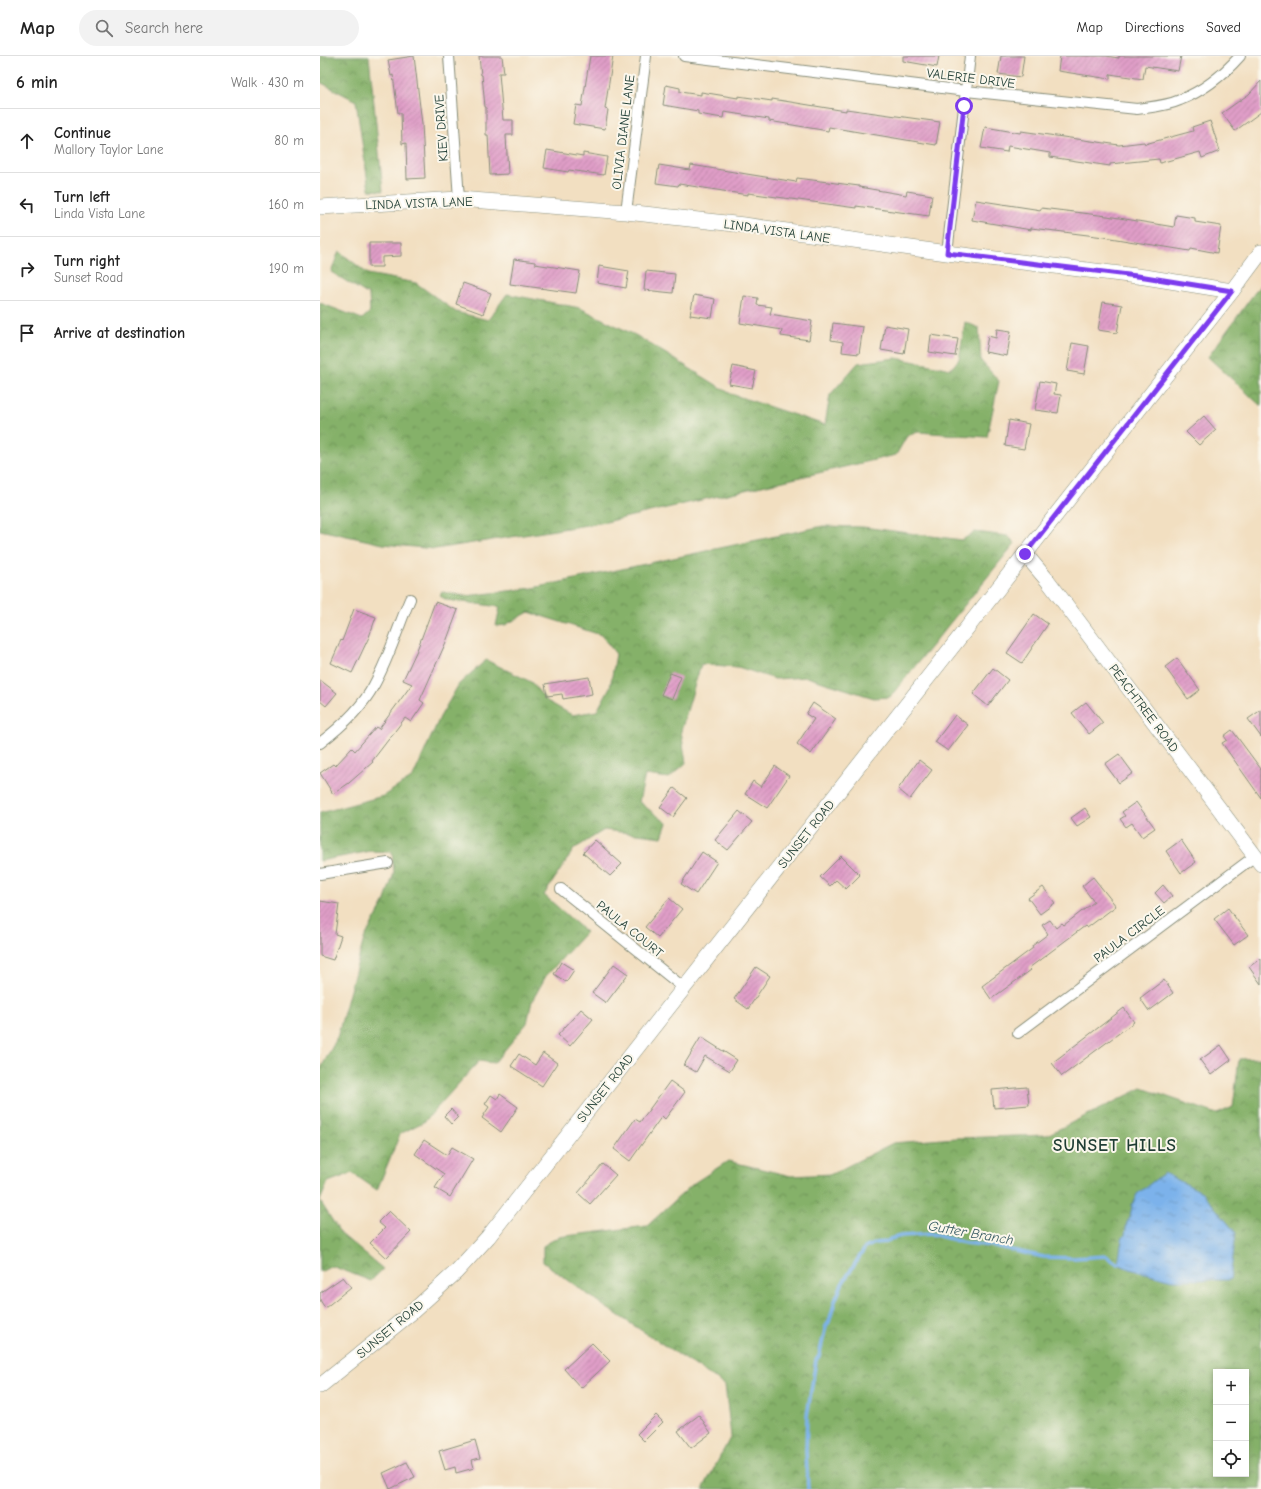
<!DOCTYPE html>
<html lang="en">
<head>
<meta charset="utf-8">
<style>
  :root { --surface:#fff; --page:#f2f2f2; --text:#222; --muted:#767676; --line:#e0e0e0 }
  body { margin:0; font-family:"Comic Neue",sans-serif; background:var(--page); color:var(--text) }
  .controls { position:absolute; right:12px; bottom:12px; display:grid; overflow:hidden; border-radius:0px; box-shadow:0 2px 6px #0003 }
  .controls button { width:36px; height:36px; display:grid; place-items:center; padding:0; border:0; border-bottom:1px solid var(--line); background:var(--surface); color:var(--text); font:20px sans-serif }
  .stop { position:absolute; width:12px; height:12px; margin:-9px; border:3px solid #7c3aed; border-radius:50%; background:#fff }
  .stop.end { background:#7c3aed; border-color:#fff; box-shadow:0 1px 4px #0008 }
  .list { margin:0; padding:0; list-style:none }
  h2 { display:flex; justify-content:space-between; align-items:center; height:52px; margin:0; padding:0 16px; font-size:17px }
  h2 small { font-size:13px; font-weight:400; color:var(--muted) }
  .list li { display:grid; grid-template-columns:26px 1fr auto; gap:12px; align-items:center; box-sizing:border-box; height:64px; padding:0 16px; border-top:1px solid var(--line) }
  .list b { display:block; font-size:15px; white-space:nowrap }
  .list p { margin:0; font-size:13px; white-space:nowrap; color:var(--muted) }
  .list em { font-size:13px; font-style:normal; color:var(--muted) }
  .icon { flex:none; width:22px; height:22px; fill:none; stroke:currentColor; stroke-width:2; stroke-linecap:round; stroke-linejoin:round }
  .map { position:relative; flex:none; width:941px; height:1433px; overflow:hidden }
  header { display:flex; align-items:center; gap:24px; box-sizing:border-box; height:56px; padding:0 20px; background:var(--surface); border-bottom:1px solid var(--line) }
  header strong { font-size:19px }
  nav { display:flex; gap:22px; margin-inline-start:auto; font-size:14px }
  .search { width:280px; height:36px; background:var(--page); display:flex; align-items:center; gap:10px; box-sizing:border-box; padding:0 14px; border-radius:22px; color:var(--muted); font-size:15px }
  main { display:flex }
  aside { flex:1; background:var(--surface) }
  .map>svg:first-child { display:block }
  .forest { fill:url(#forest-crowns); stroke:#52774e; fill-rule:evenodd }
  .water { fill:url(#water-ripples); stroke:#4e7890 }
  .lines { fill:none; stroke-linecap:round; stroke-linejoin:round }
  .stream { stroke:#7cb2eb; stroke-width:3.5 }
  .building { fill:url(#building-hatch) }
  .street-casing { stroke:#888e7a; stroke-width:12 }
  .secondary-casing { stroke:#888e7a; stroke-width:16 }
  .street { stroke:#fff; stroke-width:10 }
  .secondary { stroke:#fff; stroke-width:15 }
  .route { stroke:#7c3aed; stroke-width:5 }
  .labels { text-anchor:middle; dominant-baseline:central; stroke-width:4; stroke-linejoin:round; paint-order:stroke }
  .street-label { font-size:13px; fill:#1f3d34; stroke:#fbf7ec }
  .water-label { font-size:14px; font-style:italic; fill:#365a62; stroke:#fbf7ec }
  .district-label { font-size:17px; font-weight:bold; letter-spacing:1px; fill:#1f3d34; stroke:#fbf7ec }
</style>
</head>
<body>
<header>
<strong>Map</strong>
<div class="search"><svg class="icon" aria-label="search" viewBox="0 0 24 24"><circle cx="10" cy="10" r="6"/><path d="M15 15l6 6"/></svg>Search here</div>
<nav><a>Map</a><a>Directions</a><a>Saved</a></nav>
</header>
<main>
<aside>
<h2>6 min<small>Walk · 430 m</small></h2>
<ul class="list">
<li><svg class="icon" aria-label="ahead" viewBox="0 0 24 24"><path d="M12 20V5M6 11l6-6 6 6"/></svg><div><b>Continue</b><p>Mallory Taylor Lane</p></div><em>80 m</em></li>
<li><svg class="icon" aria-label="left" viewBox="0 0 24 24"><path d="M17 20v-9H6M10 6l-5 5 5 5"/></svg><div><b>Turn left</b><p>Linda Vista Lane</p></div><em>160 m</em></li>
<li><svg class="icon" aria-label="right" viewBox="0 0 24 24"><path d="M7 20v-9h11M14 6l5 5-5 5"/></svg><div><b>Turn right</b><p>Sunset Road</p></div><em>190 m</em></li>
<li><svg class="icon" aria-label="arrive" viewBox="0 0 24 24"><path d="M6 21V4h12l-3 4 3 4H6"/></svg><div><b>Arrive at destination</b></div></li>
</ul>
</aside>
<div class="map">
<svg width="941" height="1433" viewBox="0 0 941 1433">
  <defs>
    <pattern id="forest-crowns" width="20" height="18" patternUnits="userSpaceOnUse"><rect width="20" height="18" fill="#85b169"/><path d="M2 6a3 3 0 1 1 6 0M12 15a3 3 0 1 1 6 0" fill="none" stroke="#6c9157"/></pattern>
    <pattern id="water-ripples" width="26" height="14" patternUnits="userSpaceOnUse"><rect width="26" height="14" fill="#7cb2eb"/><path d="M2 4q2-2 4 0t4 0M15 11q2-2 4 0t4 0" fill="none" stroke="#6592bf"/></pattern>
    <pattern id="building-hatch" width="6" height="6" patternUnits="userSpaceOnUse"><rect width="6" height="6" fill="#e09ec8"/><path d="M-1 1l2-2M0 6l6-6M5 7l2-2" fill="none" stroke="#b582a3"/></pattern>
  </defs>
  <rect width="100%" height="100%" fill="#fbf7ec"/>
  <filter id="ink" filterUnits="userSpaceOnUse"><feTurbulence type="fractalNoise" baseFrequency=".025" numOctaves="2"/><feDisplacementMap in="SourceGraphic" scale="8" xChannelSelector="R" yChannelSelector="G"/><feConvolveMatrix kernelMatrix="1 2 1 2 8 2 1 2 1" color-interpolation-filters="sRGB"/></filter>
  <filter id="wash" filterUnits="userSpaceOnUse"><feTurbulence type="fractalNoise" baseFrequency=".012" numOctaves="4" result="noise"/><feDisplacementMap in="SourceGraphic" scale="16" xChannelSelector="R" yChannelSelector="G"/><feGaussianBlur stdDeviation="0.9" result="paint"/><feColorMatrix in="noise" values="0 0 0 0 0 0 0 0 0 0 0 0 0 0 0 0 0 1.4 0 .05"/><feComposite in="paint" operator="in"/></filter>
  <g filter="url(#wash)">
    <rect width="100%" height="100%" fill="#f2dfc1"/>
    <g class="forest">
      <polygon points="0,0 49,0 63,135 49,134 36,45 0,26"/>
      <polygon points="19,195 48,218 96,227 136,256 168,264 187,238 260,252 317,280 411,338 505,369 510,339 538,307 576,302 631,313 639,303 645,266 659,272 661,305 679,325 667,381 598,376 587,380 576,399 286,466 115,493 63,488 0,474 0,247 42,263 50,256 49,239 11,216"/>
      <polygon points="941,228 941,350 888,301"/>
      <polygon points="503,470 543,471 642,484 655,476 688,480 695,487 570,641 554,642 487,621 455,623 418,611 381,608 361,675 366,707 349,722 325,719 319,746 347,767 342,781 284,774 254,793 224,839 266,876 226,920 212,945 207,967 174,1007 159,1005 105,1065 80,1078 57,1134 32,1117 8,1126 0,1145 21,1178 63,1213 51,1225 12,1210 0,1216 0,1014 17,982 44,883 64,847 74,817 72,796 51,795 0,805 0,757 63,740 93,721 120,661 139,628 166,604 211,626 227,645 252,659 277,655 290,631 296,598 281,579 209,556 185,569 176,570 180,551 127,544 120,540 122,536 146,540 213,532"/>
      <path d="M 941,1002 L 941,1433 L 383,1433 L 411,1380 L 405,1329 L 284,1250 L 223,1206 L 223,1190 L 238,1181 L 327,1170 L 374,1127 L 408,1105 L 471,1120 L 512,1118 L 573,1087 L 635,1082 L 727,1079 L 822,1032 L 897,1058 L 913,1051 L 919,1003 ZM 896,1316 L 926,1316 L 926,1418 L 896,1418 Z"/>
    </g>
    <polygon class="water" points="844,1117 882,1136 916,1177 910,1224 853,1224 809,1213 798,1208 802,1183 805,1179 807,1166 810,1162 812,1149 817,1138"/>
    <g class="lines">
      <polyline class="stream" points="488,1433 486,1395 487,1360 496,1304 499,1300 506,1270 509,1266 515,1245 522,1228 545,1192 555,1187 567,1186 570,1183 581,1180 612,1178 645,1187 673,1190 724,1201 755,1202 786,1200 798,1208 801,1206"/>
    </g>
    <g id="blocks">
      <g class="building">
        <polygon points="94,0 102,68 105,122 87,123 86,87 82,88 81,57 78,57 73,19 71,20 68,4"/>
        <polygon points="159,0 182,0 184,17 179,17 183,64 193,64 193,79 186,79 188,118 170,119 168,79 166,79 166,51 165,51 162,19 161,19"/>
        <polygon points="270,0 293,0 285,53 288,54 285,73 253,68 256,49 262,50"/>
        <polygon points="583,0 619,0 617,11 583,5"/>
        <polygon points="681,0 704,0 701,21 678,18"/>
        <polygon points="740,0 786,0 799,2 799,0 861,0 858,15 825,10 823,23 790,18 790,23 738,15"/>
        <polygon points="941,25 941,56 915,75 902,57 929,38"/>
        <polygon points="346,29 360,32 360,36 381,39 381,36 418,42 418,40 452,45 452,43 526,55 526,53 620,66 616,89 509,71 508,75 449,65 449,63 404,56 403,62 378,58 378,55 343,49"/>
        <polygon points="890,65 900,95 882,102 880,96 840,107 839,103 790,108 790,110 730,101 730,97 688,90 687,96 661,92 665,71 700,77 701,75 799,89 824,86 825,88 873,75 872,71"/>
        <polygon points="227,94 263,100 263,97 287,101 284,119 249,114 248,116 224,112"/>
        <polygon points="339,109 370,114 371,109 476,126 477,122 539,130 539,131 586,139 587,135 612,139 609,160 536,150 536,152 428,137 428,139 359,128 358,130 336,127"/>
        <polygon points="656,144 721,154 721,152 787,160 854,171 856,159 875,162 875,166 901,170 897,197 871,192 870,195 784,181 711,172 711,174 652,164"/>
        <polygon points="49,187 81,187 81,200 62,201 62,211 49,211"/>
        <polygon points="194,203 215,206 215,208 260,215 256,237 190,228"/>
        <polygon points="279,210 309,215 306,232 277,227"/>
        <polygon points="326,215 355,218 353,237 324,234"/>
        <polygon points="143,227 171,237 163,258 136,248"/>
        <polygon points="374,239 395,243 392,262 370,259"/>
        <polygon points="424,240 438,242 437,249 452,251 450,258 492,265 489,284 461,280 462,274 420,267"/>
        <polygon points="783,246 802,249 797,277 778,274"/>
        <polygon points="513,267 543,271 539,298 522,296 523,286 511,284"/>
        <polygon points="565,269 588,273 584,298 561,294"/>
        <polygon points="677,273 691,275 687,300 665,296 668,280 676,282"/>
        <polygon points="611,279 638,283 635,300 609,296"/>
        <polygon points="752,287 769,290 764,318 747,315"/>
        <polygon points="413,310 436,315 432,332 409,328"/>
        <polygon points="720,325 736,328 734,338 741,339 738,357 715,354"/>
        <polygon points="884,360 896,374 879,389 866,376"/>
        <polygon points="689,364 709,368 704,393 685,390"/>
        <polygon points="115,546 138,554 126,586 100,644 104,647 91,666 85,662 52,705 53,706 29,727 13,738 0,717 13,708 15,710 32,692 35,695 56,671 59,673 92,628 83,624 97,594"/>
        <polygon points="34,553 56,561 49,581 32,617 11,607 21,584 22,585"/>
        <polygon points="714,558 728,568 702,607 687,597"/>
        <polygon points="857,602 880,634 868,643 845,611"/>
        <polygon points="673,612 688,624 668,650 653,638"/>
        <polygon points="350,617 361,621 352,643 341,639"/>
        <polygon points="269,621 272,638 243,643 242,638 227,640 225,628"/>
        <polygon points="0,624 17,637 6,650 0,645"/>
        <polygon points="766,646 783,667 769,678 752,657"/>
        <polygon points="493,647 516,663 491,698 477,688 494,663 486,658"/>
        <polygon points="941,654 941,681 928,663"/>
        <polygon points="635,659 648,669 628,695 615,686"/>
        <polygon points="912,674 941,713 941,742 902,687 907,684 904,680"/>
        <polygon points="799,698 813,717 799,727 785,708"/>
        <polygon points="599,704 612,714 590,743 578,733"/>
        <polygon points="455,710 469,720 447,752 425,738 433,725 441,731"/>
        <polygon points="354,732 367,742 353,761 340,751"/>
        <polygon points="816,746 835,772 822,781 812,767 806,771 800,763 805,760 802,756"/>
        <polygon points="765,752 771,761 757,770 751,762"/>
        <polygon points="419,755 432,766 408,794 395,784"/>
        <polygon points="275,784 302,808 290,820 263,797"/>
        <polygon points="861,784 876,806 861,817 846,795"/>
        <polygon points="382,796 397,806 376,838 361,828"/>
        <polygon points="521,800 540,819 526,833 516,824 510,830 500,821"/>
        <polygon points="773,821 796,850 767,872 765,870 709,912 711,914 671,943 662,930 713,892 712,890 728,878 722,869 730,864 736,872 742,867 744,869 774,846 762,830"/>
        <polygon points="843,829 852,840 844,847 835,837"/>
        <polygon points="723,831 735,847 720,858 708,842"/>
        <polygon points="349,842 362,853 338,882 325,871"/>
        <polygon points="0,845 19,848 15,878 21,880 13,904 0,900"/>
        <polygon points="908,852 928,879 914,889 894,863"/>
        <polygon points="941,902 941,928 929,911"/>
        <polygon points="241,906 254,914 246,926 234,918"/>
        <polygon points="294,908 308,918 286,947 272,937"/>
        <polygon points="436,911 450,920 428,953 414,943"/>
        <polygon points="844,924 853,937 829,955 820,942"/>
        <polygon points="804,952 814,966 742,1020 732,1007"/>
        <polygon points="261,953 273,963 250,990 238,979"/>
        <polygon points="381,981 417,1004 410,1015 385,1000 376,1016 364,1009"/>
        <polygon points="901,989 911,1004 891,1019 880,1004"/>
        <polygon points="223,997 237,1007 222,1030 191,1010 199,998 215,1009"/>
        <polygon points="350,1025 365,1036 345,1063 342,1060 310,1105 294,1093 315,1063 320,1066"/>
        <polygon points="707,1031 709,1049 674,1052 672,1034"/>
        <polygon points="180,1038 198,1051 181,1076 162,1062 169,1051 165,1048 171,1039 177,1043"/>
        <polygon points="131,1053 138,1061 131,1068 124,1060"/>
        <polygon points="104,1084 127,1099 132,1091 153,1103 130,1141 115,1132 124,1118 95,1098"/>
        <polygon points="283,1108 296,1119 270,1148 258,1137"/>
        <polygon points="69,1155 91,1176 66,1202 50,1187 65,1172 58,1166"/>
        <polygon points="23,1221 31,1231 5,1252 0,1244 0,1237"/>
        <polygon points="272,1287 290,1305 261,1332 244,1313"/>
        <polygon points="336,1359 343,1366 324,1385 317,1378"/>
        <polygon points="379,1359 391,1377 371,1392 358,1375"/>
        <polygon points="155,1384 160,1402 152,1404 154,1412 136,1417 135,1411 125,1414 119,1395"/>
        <polygon points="87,1406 95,1421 70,1433 63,1417"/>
      </g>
    </g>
  </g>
  <g filter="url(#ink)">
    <use href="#blocks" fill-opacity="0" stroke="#888e7a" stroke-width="1"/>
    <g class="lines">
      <defs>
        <g id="street">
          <polyline points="129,0 139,143"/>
          <path d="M 364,0 L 646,35 L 817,53 C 831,51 847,50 860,44 C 883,35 904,18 920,0"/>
          <polyline points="306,156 326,0"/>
          <polyline points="627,197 650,0"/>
          <path d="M 0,687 C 21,671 42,652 54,629 C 69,602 78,571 90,543"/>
          <polyline points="0,818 68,807"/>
          <polyline points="241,833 364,932"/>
          <polyline points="698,977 935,800"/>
        </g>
        <g id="secondary">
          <polyline points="0,151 139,143 306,156 424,169 627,197 825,221 912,235"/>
          <polyline points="705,498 728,525 941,808"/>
          <polyline points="0,1330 91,1257 136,1216 168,1181 912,235 941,196"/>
        </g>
      </defs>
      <use href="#street" class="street-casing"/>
      <use href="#secondary" class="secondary-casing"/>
      <use href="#street" class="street"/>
      <use href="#secondary" class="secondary"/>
    </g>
  </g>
  <g class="lines" filter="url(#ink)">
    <polyline class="route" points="644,50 627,197 825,221 912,235 705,498"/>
  </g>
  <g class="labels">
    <g class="street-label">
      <text transform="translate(651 22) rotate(7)">VALERIE DRIVE</text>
      <text transform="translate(121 72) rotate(-94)">KIEV DRIVE</text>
      <text transform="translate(303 76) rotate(-83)">OLIVIA DIANE LANE</text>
      <text transform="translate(99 147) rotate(-2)">LINDA VISTA LANE</text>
      <text transform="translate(457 175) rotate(8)">LINDA VISTA LANE</text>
      <text transform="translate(824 652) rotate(53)">PEACHTREE ROAD</text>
      <text transform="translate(486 778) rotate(-52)">SUNSET ROAD</text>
      <text transform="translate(310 873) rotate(39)">PAULA COURT</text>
      <text transform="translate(809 878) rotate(-37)">PAULA CIRCLE</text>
      <text transform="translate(285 1032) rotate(-52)">SUNSET ROAD</text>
      <text transform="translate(70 1273) rotate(-40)">SUNSET ROAD</text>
    </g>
    <g class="water-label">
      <text transform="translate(651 1177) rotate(10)">Gutter Branch</text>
    </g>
    <g class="district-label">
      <text x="795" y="1089">SUNSET HILLS</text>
    </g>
  </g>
</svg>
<div class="controls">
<button>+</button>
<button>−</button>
<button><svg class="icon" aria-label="locate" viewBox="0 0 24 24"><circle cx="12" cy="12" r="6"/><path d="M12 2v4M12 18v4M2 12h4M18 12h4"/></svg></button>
</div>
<div class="stop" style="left:644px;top:50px"></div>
<div class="stop end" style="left:705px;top:498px"></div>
</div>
</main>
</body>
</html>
